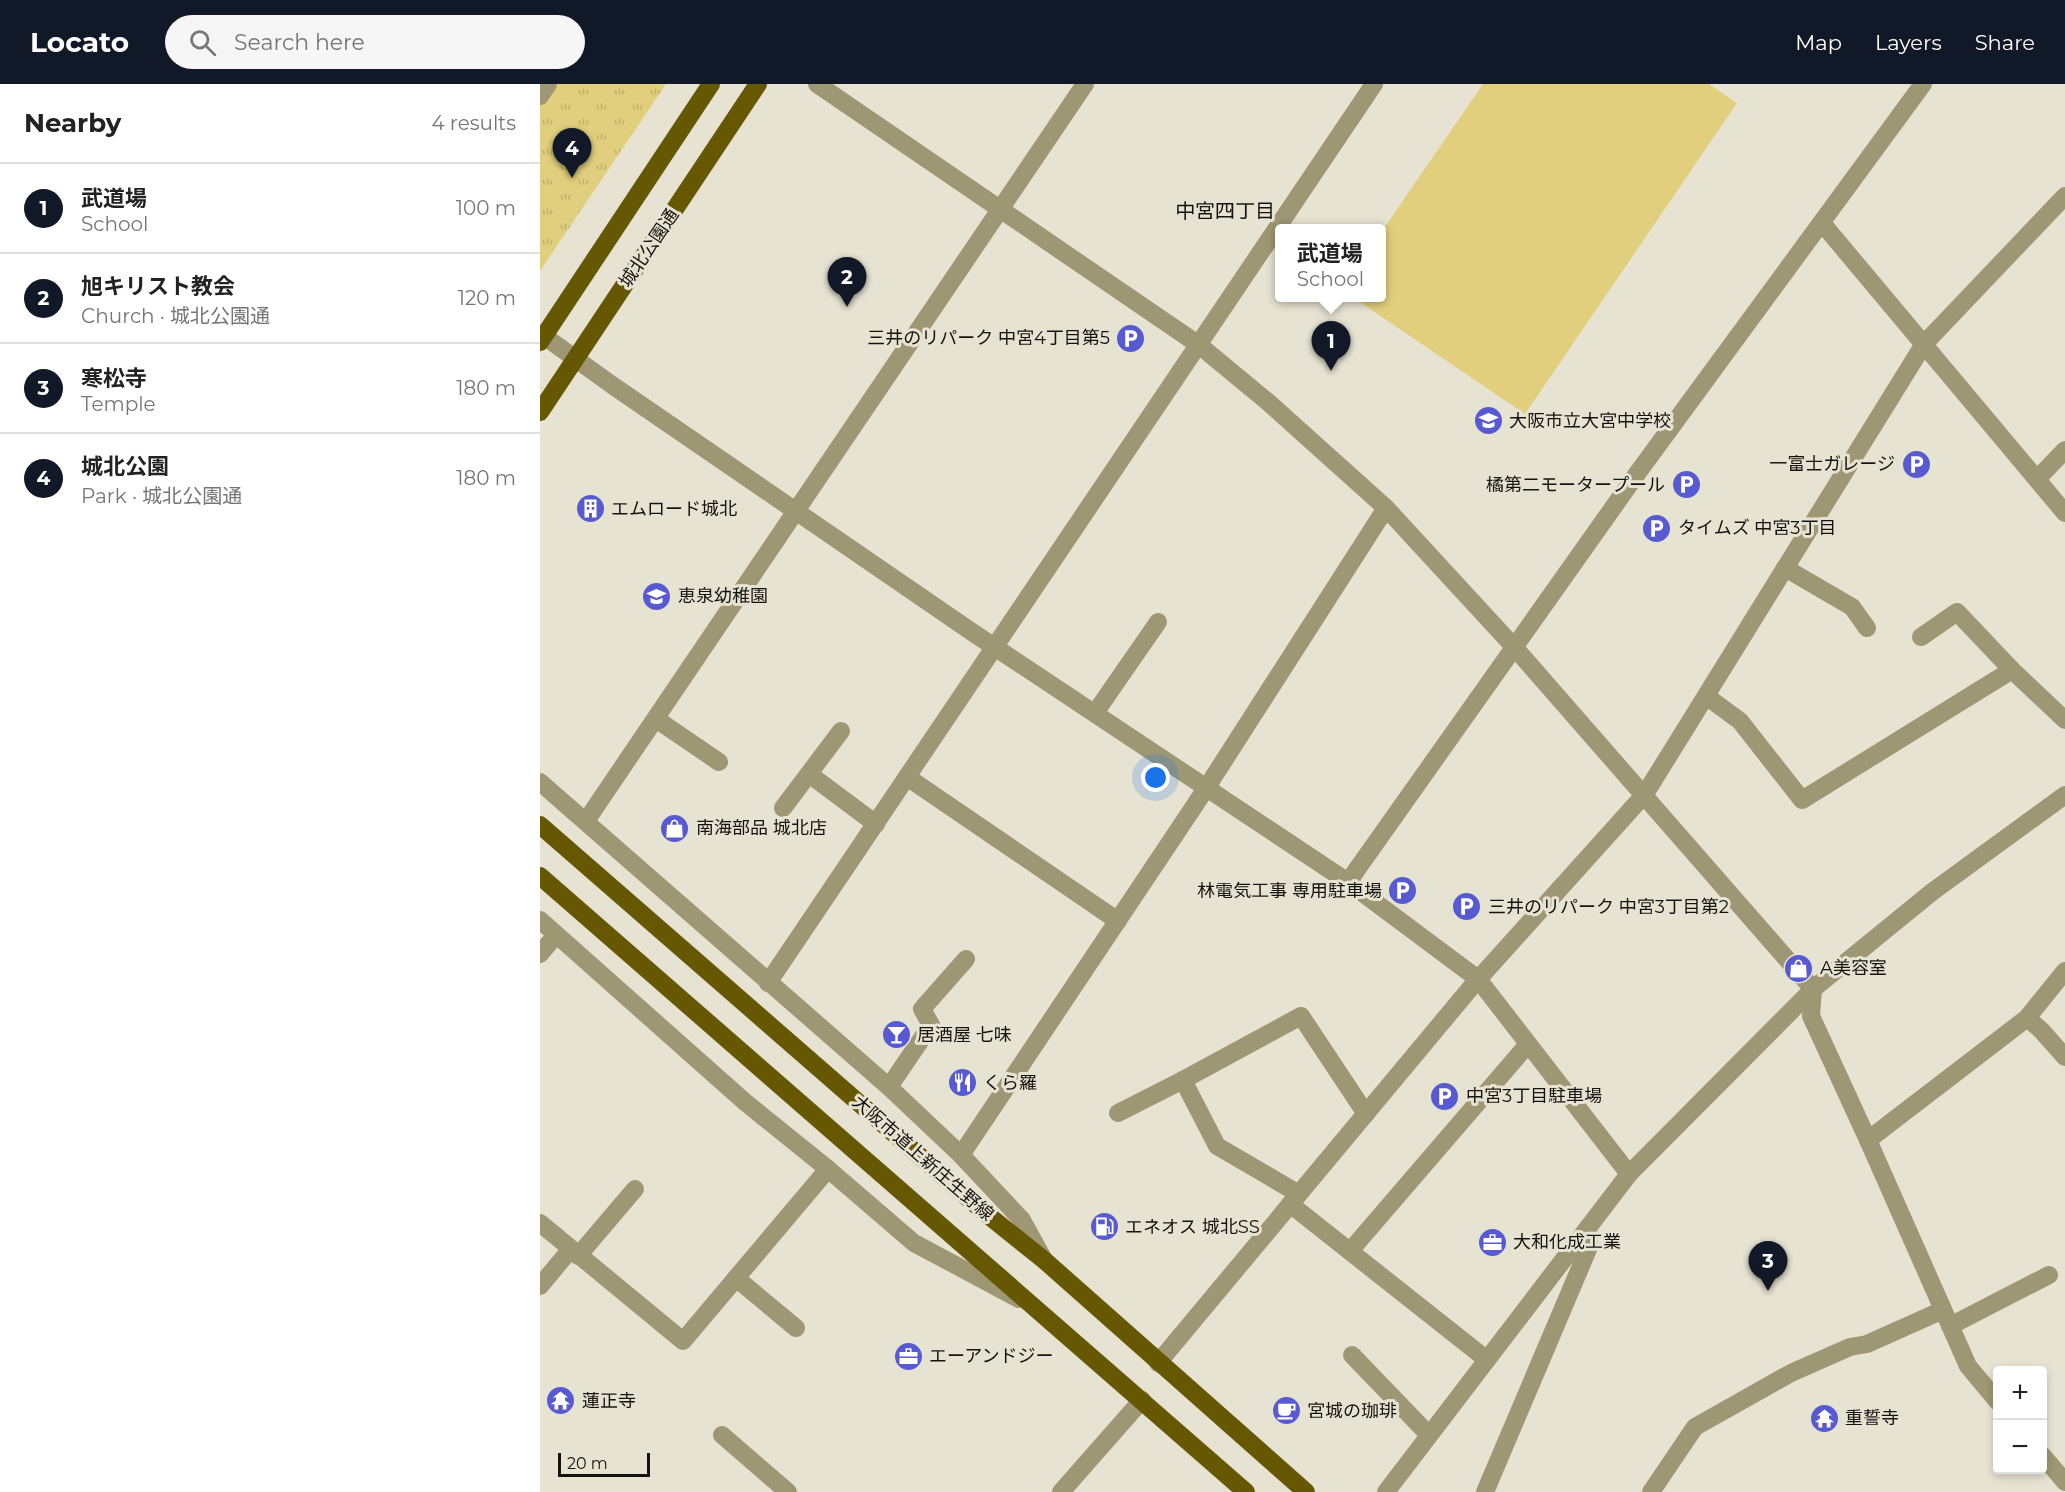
<!DOCTYPE html>
<html lang="en">
<head>
<meta charset="utf-8">
<style>
  :root { --surface:#fff; --page:#f6f6f6; --text:#222; --muted:#767676; --line:#e0e0e0; --accent:#111827 }
  body { margin:0; font-family:Montserrat,"Noto Sans JP",sans-serif; background:var(--page); color:var(--text) }
  .controls { position:absolute; right:18px; bottom:18px; display:grid; overflow:hidden; border-radius:6px; box-shadow:0 3px 9px #0003 }
  .controls button { width:54px; height:54px; display:grid; place-items:center; padding:0; border:0; border-bottom:2px solid var(--line); background:var(--surface); color:var(--text); font:30px sans-serif }
  .scale { position:absolute; left:18px; bottom:15px; width:92px; box-sizing:border-box; padding-left:6px; border:3px solid #14130d; border-top:0; font-size:16px; line-height:21px; white-space:nowrap; color:#14130d; -webkit-text-stroke:4px #e7e3d2; paint-order:stroke }
  .you { position:absolute; left:616px; top:694px; width:21px; height:21px; margin:-15px; border:4px solid #fff; border-radius:50%; background:#1a73e8; box-shadow:0 0 0 9px #1a73e833 }
  .badge { display:grid; place-items:center; width:39px; height:39px; border-radius:50%; background:var(--accent); color:#fff; font-size:20px; font-weight:700 }
  .pin { position:absolute; translate:-50% -50px; filter:drop-shadow(0 2px 3px #0008) }
  .pin::after { content:''; position:absolute; top:32px; width:21px; height:18px; background:inherit; clip-path:polygon(0 0,100% 0,50% 100%) }
  .popup { position:absolute; left:735px; top:140px; width:111px; height:78px; box-sizing:border-box; display:grid; place-content:center; border-radius:6px; background:var(--surface); filter:drop-shadow(0 2px 4px #0005); font-size:20px; white-space:nowrap; color:var(--muted) }
  .popup b { font-size:22px; color:var(--text) }
  .popup::after { content:''; position:absolute; left:50%; top:100%; margin-left:-12px; border:12px solid transparent; border-top-color:var(--surface) }
  .list { margin:0; padding:0; list-style:none }
  h2 { display:flex; justify-content:space-between; align-items:center; height:78px; margin:0; padding:0 24px; font-size:26px }
  h2 small { font-size:20px; font-weight:400; color:var(--muted) }
  .list li { display:grid; grid-template-columns:39px 1fr auto; gap:18px; align-items:center; box-sizing:border-box; height:90px; padding:0 24px; border-top:2px solid var(--line) }
  .list b { display:block; font-size:22px; white-space:nowrap }
  .list p { margin:0; font-size:20px; white-space:nowrap; color:var(--muted) }
  .list em { font-size:20px; font-style:normal; color:var(--muted) }
  .icon { flex:none; width:33px; height:33px; fill:none; stroke:currentColor; stroke-width:2; stroke-linecap:round; stroke-linejoin:round }
  .map { position:relative; flex:none; width:1525px; height:1408px; overflow:hidden }
  header { display:flex; align-items:center; gap:36px; box-sizing:border-box; height:84px; padding:0 30px; background:var(--accent); color:#fff }
  header strong { font-size:28px }
  nav { display:flex; gap:33px; margin-inline-start:auto; font-size:21px }
  .search { width:420px; height:54px; background:var(--page); display:flex; align-items:center; gap:15px; box-sizing:border-box; padding:0 21px; border-radius:33px; color:var(--muted); font-size:22px }
  main { display:flex }
  aside { flex:1; background:var(--surface) }
  .map>svg:first-child { display:block }
  .park { fill:url(#park-tufts) }
  .pitch { fill:#e2cf7d }
  .lines { fill:none; stroke-linecap:round; stroke-linejoin:round }
  .minor { stroke:#9e9774; stroke-width:18 }
  .major { stroke:#665703; stroke-width:18 }
  .labels { text-anchor:middle; dominant-baseline:central; stroke-width:6; stroke-linejoin:round; paint-order:stroke }
  .street-label { font-size:18px; fill:#14130d; stroke:#e7e3d2 }
  .poi-label { font-size:18px; fill:#14130d; stroke:#e7e3d2; text-anchor:start }
  .neighbourhood-label { font-size:20px; fill:#14130d; stroke:#e7e3d2 }
</style>
</head>
<body>
<header>
<strong>Locato</strong>
<div class="search"><svg class="icon" aria-label="search" viewBox="0 0 24 24"><circle cx="10" cy="10" r="6"/><path d="M15 15l6 6"/></svg>Search here</div>
<nav><a>Map</a><a>Layers</a><a>Share</a></nav>
</header>
<main>
<aside>
<h2>Nearby<small>4 results</small></h2>
<ul class="list">
<li><span class="badge">1</span><div><b>武道場</b><p>School</p></div><em>100 m</em></li>
<li><span class="badge">2</span><div><b>旭キリスト教会</b><p>Church · 城北公園通</p></div><em>120 m</em></li>
<li><span class="badge">3</span><div><b>寒松寺</b><p>Temple</p></div><em>180 m</em></li>
<li><span class="badge">4</span><div><b>城北公園</b><p>Park · 城北公園通</p></div><em>180 m</em></li>
</ul>
</aside>
<div class="map">
<svg width="1525" height="1408" viewBox="0 0 1525 1408">
  <defs>
    <pattern id="park-tufts" width="24" height="20" patternUnits="userSpaceOnUse" patternTransform="scale(1.5)"><rect width="24" height="20" fill="#e2cf7d"/><path d="M3 7l-1-3M5 7V3M7 7l1-3M15 17l-1-3M17 17v-4M19 17l1-3" fill="none" stroke="#c1b16b"/></pattern>
  </defs>
  <rect width="100%" height="100%" fill="#e7e3d2"/>
  <polygon class="park" points="0,0 126,0 0,187"/>
  <polygon class="pitch" points="943,0 1169,0 1197,19 985,330 814,214 842,214 842,147"/>
  <g class="lines">
    <g class="minor">
      <polyline points="277,0 659,261 728,318 846,424 975,564 1273,905 1271,932 1328,1056 1428,1282 1458,1318"/>
      <polyline points="0,12 8,0"/>
      <polyline points="1282,139 1525,429"/>
      <polyline points="4,252 72,301 432,548 808,798 938,895 1089,1090"/>
      <polyline points="1497,395 1525,366"/>
      <polyline points="1245,484 1312,523 1327,544"/>
      <polyline points="1381,553 1417,528 1472,586"/>
      <polyline points="1166,612 1200,637 1262,716 1472,586 1525,636"/>
      <polyline points="555,629 618,538"/>
      <polyline points="116,635 179,678"/>
      <polyline points="269,690 336,740"/>
      <polyline points="367,693 578,837"/>
      <polyline points="0,698 349,1003 421,1071 482,1136 504,1176"/>
      <polyline points="243,724 301,647"/>
      <polyline points="46,737 545,0"/>
      <polyline points="808,798 1099,387 1383,0"/>
      <polyline points="0,836 205,1018 288,1085 374,1159 479,1215"/>
      <polyline points="0,870 16,851"/>
      <polyline points="228,899 834,0"/>
      <polyline points="1487,934 1501,946 1525,973"/>
      <polyline points="349,1003 391,941 382,925 426,875"/>
      <polyline points="578,1029 643,996"/>
      <polyline points="1328,1056 1487,934 1525,887"/>
      <polyline points="421,1071 667,703 846,424"/>
      <polyline points="759,1110 677,1062 643,996 761,932 826,1030"/>
      <polyline points="750,1120 946,1275"/>
      <polyline points="0,1139 143,1257 288,1085"/>
      <polyline points="810,1167 988,960"/>
      <polyline points="38,1172 95,1105"/>
      <polyline points="196,1194 256,1244"/>
      <polyline points="0,1202 30,1166"/>
      <polyline points="1410,1242 1509,1191"/>
      <polyline points="812,1271 889,1351"/>
      <polyline points="618,1279 933,901 1105,710 1384,260 1525,112"/>
      <polyline points="182,1351 248,1408"/>
      <polyline points="1502,1371 1525,1398"/>
      <polyline points="521,1408 602,1316"/>
      <polyline points="846,1408 1089,1090 1273,905 1392,808 1525,711"/>
      <polyline points="945,1408 1049,1163 1048,1144"/>
      <polyline points="1111,1408 1155,1343 1251,1289 1310,1263 1327,1260 1403,1226"/>
    </g>
    <g class="major">
      <polyline points="0,258 171,0"/>
      <polyline points="0,328 218,0"/>
      <polyline points="0,741 444,1128 504,1176 766,1408"/>
      <polyline points="0,792 706,1408"/>
    </g>
  </g>
  <defs>
    <symbol id="parking-disc" viewBox="-11 -11 22 22"><circle r="9.5" fill="#575ad1" stroke="#e7e3d2"/><path d="M-3.5-5.5H1a3.5 3.5 0 0 1 0 7H-1V5.5H-3.5ZM-1-3.4V-.6H.8a1.4 1.4 0 0 0 0-2.8Z" fill="#fff"/></symbol>
    <symbol id="school-disc" viewBox="-11 -11 22 22"><circle r="9.5" fill="#575ad1" stroke="#e7e3d2"/><path d="M0-5L7-2L0 1L-7-2ZM-4 1L0 2.5L4 1V4Q0 6-4 4Z" fill="#fff"/></symbol>
    <symbol id="building-disc" viewBox="-11 -11 22 22"><circle r="9.5" fill="#575ad1" stroke="#e7e3d2"/><path d="M-4-6H4V6H1V3H-1V6H-4ZM-2.5-4.3h1.7v1.8h-1.7ZM.8-4.3h1.7v1.8H.8ZM-2.5-1h1.7V.8h-1.7ZM.8-1h1.7V.8H.8Z" fill="#fff"/></symbol>
    <symbol id="shop-disc" viewBox="-11 -11 22 22"><circle r="9.5" fill="#575ad1" stroke="#e7e3d2"/><path d="M-5-2.5h2.3a2.7 3.5 0 0 1 5.4 0H5L5.5 6h-11ZM-1.5-2.5h3a1.5 2.3 0 0 0-3 0Z" fill="#fff"/></symbol>
    <symbol id="bar-disc" viewBox="-11 -11 22 22"><circle r="9.5" fill="#575ad1" stroke="#e7e3d2"/><path d="M-6-5H6L.8 .8V4.5H3.5V6h-7V4.5H-.8V.8Z" fill="#fff"/></symbol>
    <symbol id="restaurant-disc" viewBox="-11 -11 22 22"><circle r="9.5" fill="#575ad1" stroke="#e7e3d2"/><path d="M-5-6h1v4h1v-4h1v4h1v-4h1v5L-1.5 .5V6h-2V.5L-5-1ZM5-6V6H3V1.5H1.5Q1.5-4 5-6Z" fill="#fff"/></symbol>
    <symbol id="fuel-disc" viewBox="-11 -11 22 22"><circle r="9.5" fill="#575ad1" stroke="#e7e3d2"/><path d="M-5.5-6h7V0h2V4h1.3V-2.5L3-4.5l.8-.8L6-3V5H2.5V1h-1V6h-7ZM-4.2-4.7v3.2H.2V-4.7Z" fill="#fff"/></symbol>
    <symbol id="office-disc" viewBox="-11 -11 22 22"><circle r="9.5" fill="#575ad1" stroke="#e7e3d2"/><path d="M-6-3h4V-5.5h4V-3h4V5H-6ZM-1-4.5V-3h2v-1.5ZM-6 0V1H6V0Z" fill="#fff"/></symbol>
    <symbol id="temple-disc" viewBox="-11 -11 22 22"><circle r="9.5" fill="#575ad1" stroke="#e7e3d2"/><path d="M0-6L5-2H3V0L6.5 2.5H4V6H1.5V3h-3V6H-4V2.5H-6.5L-3 0V-2H-5Z" fill="#fff"/></symbol>
    <symbol id="cafe-disc" viewBox="-11 -11 22 22"><circle r="9.5" fill="#575ad1" stroke="#e7e3d2"/><path d="M-5.5-4.5H6V0H3Q3 3.5 0 3.5H-2.5Q-5.5 3.5-5.5 0ZM3-3.2v2h1.7v-2ZM-6 4.5H4V6H-6Z" fill="#fff"/></symbol>
  </defs>
  <g fill-rule="evenodd">
    <use href="#parking-disc" x="574" y="238" width="33" height="33"/>
    <use href="#school-disc" x="932" y="320" width="33" height="33"/>
    <use href="#parking-disc" x="1360" y="364" width="33" height="33"/>
    <use href="#parking-disc" x="1130" y="384" width="33" height="33"/>
    <use href="#building-disc" x="34" y="408" width="33" height="33"/>
    <use href="#parking-disc" x="1100" y="428" width="33" height="33"/>
    <use href="#school-disc" x="100" y="496" width="33" height="33"/>
    <use href="#shop-disc" x="118" y="728" width="33" height="33"/>
    <use href="#parking-disc" x="846" y="790" width="33" height="33"/>
    <use href="#parking-disc" x="910" y="806" width="33" height="33"/>
    <use href="#shop-disc" x="1242" y="868" width="33" height="33"/>
    <use href="#bar-disc" x="340" y="934" width="33" height="33"/>
    <use href="#restaurant-disc" x="406" y="982" width="33" height="33"/>
    <use href="#parking-disc" x="888" y="996" width="33" height="33"/>
    <use href="#fuel-disc" x="548" y="1126" width="33" height="33"/>
    <use href="#office-disc" x="936" y="1142" width="33" height="33"/>
    <use href="#office-disc" x="352" y="1256" width="33" height="33"/>
    <use href="#temple-disc" x="4" y="1300" width="33" height="33"/>
    <use href="#cafe-disc" x="730" y="1310" width="33" height="33"/>
    <use href="#temple-disc" x="1268" y="1318" width="33" height="33"/>
  </g>
  <g class="labels">
    <g class="street-label">
      <text transform="translate(109 164) rotate(-56)">城北公園通</text>
      <text transform="translate(383 1074) rotate(41)">大阪市道上新庄生野線</text>
    </g>
    <g class="poi-label">
      <text x="570" y="254" text-anchor="end">三井のリパーク 中宮4丁目第5</text>
      <text x="969" y="337">大阪市立大宮中学校</text>
      <text x="1355" y="380" text-anchor="end">一富士ガレージ</text>
      <text x="1125" y="401" text-anchor="end">橘第二モータープール</text>
      <text x="71" y="425">エムロード城北</text>
      <text x="1138" y="444">タイムズ 中宮3丁目</text>
      <text x="138" y="512">恵泉幼稚園</text>
      <text x="156" y="744">南海部品 城北店</text>
      <text x="842" y="807" text-anchor="end">林電気工事 専用駐車場</text>
      <text x="948" y="823">三井のリパーク 中宮3丁目第2</text>
      <text x="1280" y="884">A美容室</text>
      <text x="377" y="951">居酒屋 七味</text>
      <text x="443" y="999">くら羅</text>
      <text x="926" y="1012">中宮3丁目駐車場</text>
      <text x="585" y="1143">エネオス 城北SS</text>
      <text x="973" y="1158">大和化成工業</text>
      <text x="389" y="1272">エーアンドジー</text>
      <text x="42" y="1317">蓮正寺</text>
      <text x="767" y="1327">宮城の珈琲</text>
      <text x="1305" y="1334">重誓寺</text>
    </g>
    <g class="neighbourhood-label">
      <text x="685" y="127">中宮四丁目</text>
    </g>
  </g>
</svg>
<div class="controls">
<button>+</button>
<button>−</button>
</div>
<div class="scale">20 m</div>
<div class="you"></div>
<div class="pin badge" style="left:791px;top:287px">1</div>
<div class="popup"><b>武道場</b>School</div>
<div class="pin badge" style="left:307px;top:223px">2</div>
<div class="pin badge" style="left:1228px;top:1207px">3</div>
<div class="pin badge" style="left:32px;top:94px">4</div>
</div>
</main>
</body>
</html>
